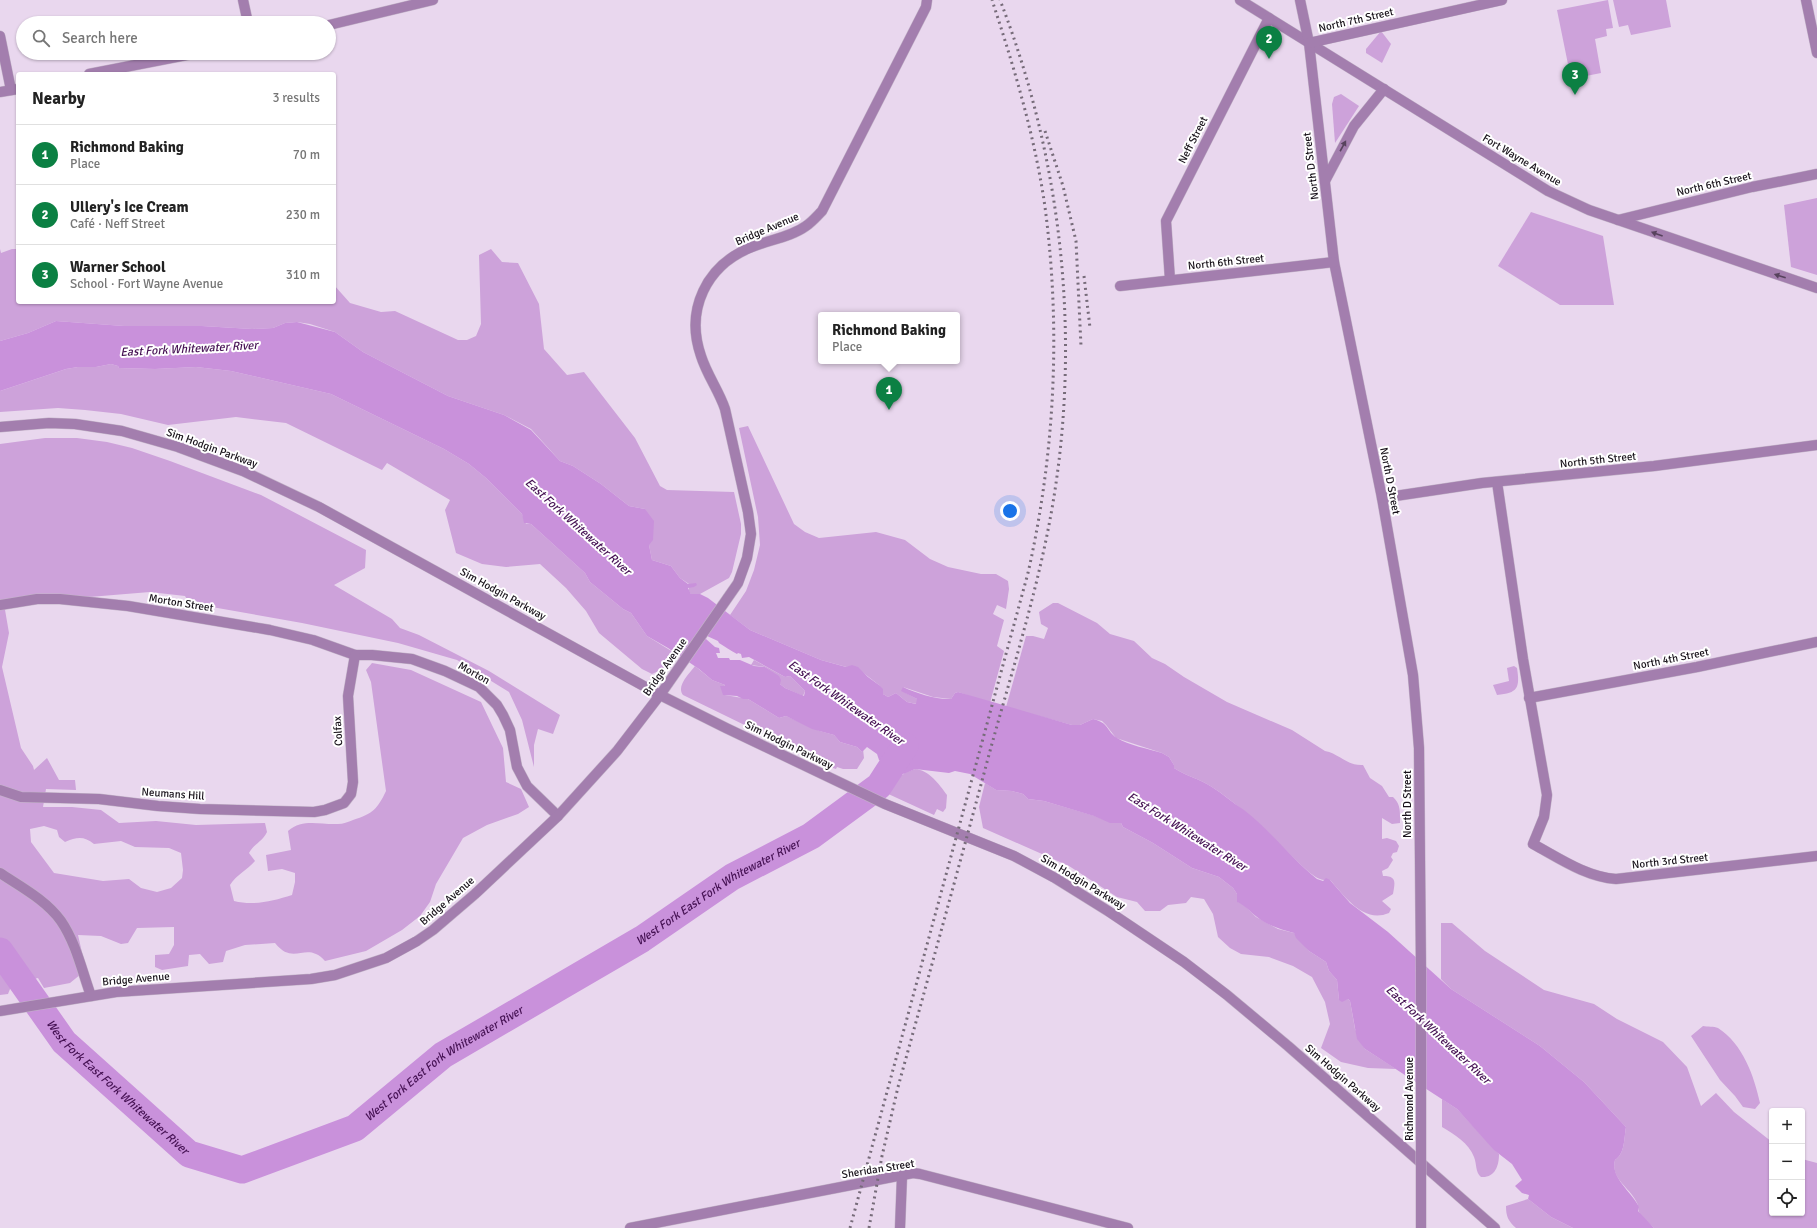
<!DOCTYPE html>
<html lang="en">
<head>
<meta charset="utf-8">
<style>
  :root { --surface:#fff; --page:#f2f2f2; --text:#222; --muted:#767676; --line:#e0e0e0; --accent:#0b8043 }
  body { margin:0; font-family:Signika,sans-serif; background:var(--page); color:var(--text) }
  .controls { position:absolute; right:12px; bottom:12px; display:grid; overflow:hidden; border-radius:4px; box-shadow:0 1px 3px #0004 }
  .controls button { width:36px; height:36px; display:grid; place-items:center; padding:0; border:0; border-bottom:1px solid var(--line); background:var(--surface); color:var(--text); font:20px sans-serif }
  .you { position:absolute; left:1010px; top:511px; width:14px; height:14px; margin:-10px; border:3px solid #fff; border-radius:50%; background:#1a73e8; box-shadow:0 0 0 6px #1a73e833 }
  .badge { display:grid; place-items:center; width:26px; height:26px; border-radius:50%; background:var(--accent); color:#fff; font-size:13px; font-weight:700 }
  .pin { position:absolute; translate:-50% -33px; filter:drop-shadow(0 1px 2px #0008) }
  .pin::after { content:''; position:absolute; top:21px; width:14px; height:12px; background:inherit; clip-path:polygon(0 0,100% 0,50% 100%) }
  .popup { position:absolute; left:818px; top:312px; width:142px; height:52px; box-sizing:border-box; display:grid; place-content:center; border-radius:4px; background:var(--surface); filter:drop-shadow(0 1px 3px #0005); font-size:13px; white-space:nowrap; color:var(--muted) }
  .popup b { font-size:15px; color:var(--text) }
  .popup::after { content:''; position:absolute; left:50%; top:100%; margin-left:-8px; border:8px solid transparent; border-top-color:var(--surface) }
  .list { margin:0; padding:0; list-style:none }
  h2 { display:flex; justify-content:space-between; align-items:center; height:52px; margin:0; padding:0 16px; font-size:17px }
  h2 small { font-size:13px; font-weight:400; color:var(--muted) }
  .list li { display:grid; grid-template-columns:26px 1fr auto; gap:12px; align-items:center; box-sizing:border-box; height:60px; padding:0 16px; border-top:1px solid var(--line) }
  .list b { display:block; font-size:15px; white-space:nowrap }
  .list p { margin:0; font-size:13px; white-space:nowrap; color:var(--muted) }
  .list em { font-size:13px; font-style:normal; color:var(--muted) }
  .icon { flex:none; width:22px; height:22px; fill:none; stroke:currentColor; stroke-width:2; stroke-linecap:round; stroke-linejoin:round }
  .map { position:relative; flex:none; width:1817px; height:1228px; overflow:hidden }
  .search { position:absolute; background:var(--surface); box-shadow:0 1px 3px #0004; left:16px; top:16px; width:320px; height:44px; display:flex; align-items:center; gap:10px; box-sizing:border-box; padding:0 14px; border-radius:22px; color:var(--muted); font-size:15px }
  .panel { position:absolute; background:var(--surface); box-shadow:0 1px 3px #0004; left:16px; top:72px; width:320px; height:232px; border-radius:4px }
  .map>svg:first-child { display:block }
  .green { fill:#cda2da; fill-rule:evenodd }
  .water { fill:#c991db; fill-rule:evenodd }
  .lines { fill:none; stroke-linecap:round; stroke-linejoin:round }
  .river { stroke:#c991db; stroke-width:27 }
  .minor-casing { stroke:#c3b4c8; stroke-width:11 }
  .minor { stroke:#a37eae; stroke-width:10 }
  .rail { stroke:#766b79; stroke-width:3; stroke-dasharray:2 4; stroke-linecap:butt }
  .minor-bridge-casing { stroke:#c3b4c8; stroke-width:11; stroke-linecap:butt }
  .minor-bridge { stroke:#a37eae; stroke-width:10 }
  .oneway { fill:#57435d }
  .labels { text-anchor:middle; dominant-baseline:central; stroke-width:4; stroke-linejoin:round; paint-order:stroke }
  .street-label { font-size:11px; fill:#18121a; stroke:#fff }
  .water-label { font-size:12px; font-style:italic; fill:#451153; stroke:#fff }
</style>
</head>
<body>
<div class="map">
<svg width="1817" height="1228" viewBox="0 0 1817 1228">
  <rect width="100%" height="100%" fill="#e9d7ee"/>
  <g class="green">
    <polygon points="1608,0 1613,28 1606,29 1607,36 1595,39 1601,73 1571,79 1557,10"/>
    <polygon points="1613,0 1666,0 1671,27 1631,35 1628,25 1619,27"/>
    <polygon points="1381,31 1391,44 1382,63 1366,53 1366,49"/>
    <polygon points="1341,94 1359,106 1335,143 1332,104 1334,97"/>
    <polygon points="1817,198 1817,275 1791,267 1784,205"/>
    <polygon points="1531,212 1603,236 1614,305 1560,305 1498,266"/>
    <polygon points="0,249 1,253 12,249 18,249 18,302 334,302 334,285 350,303 381,312 395,311 458,340 467,340 476,336 481,324 479,255 491,249 502,262 518,263 539,304 544,349 567,375 584,372 635,438 660,486 667,490 734,492 741,524 741,534 732,572 729,578 700,594 691,594 689,591 689,584 680,578 671,566 652,560 649,545 645,509 629,506 601,484 573,466 560,461 531,429 504,415 448,396 363,352 335,332 310,324 297,322 285,323 273,328 252,329 202,326 124,326 56,321 28,333 0,341"/>
    <polygon points="111,364 118,366 119,368 155,369 196,367 231,371 331,394 444,449 469,464 486,478 522,514 526,524 531,524 585,573 590,582 623,609 631,613 647,636 673,652 663,669 652,674 642,669 599,633 586,611 566,588 540,564 506,567 482,564 456,553 445,510 450,500 387,463 382,470 286,423 236,417 168,425 121,414 85,410 58,408 0,412 0,391 66,369 78,367 96,367"/>
    <polygon points="748,426 794,524 805,532 819,538 876,532 905,540 930,559 948,567 981,574 996,574 1008,581 1009,589 1006,609 997,605 993,614 1004,620 997,646 1004,651 990,703 958,692 955,693 951,699 933,697 903,687 906,693 917,699 917,704 907,702 896,693 888,697 883,694 879,685 861,671 821,660 750,630 730,615 746,591 754,570 760,545 758,517 739,428"/>
    <path d="M 45,438 L 77,438 L 107,442 L 132,448 L 170,461 L 261,495 L 366,550 L 365,568 L 334,585 L 392,619 L 400,628 L 419,635 L 489,671 L 560,715 L 553,734 L 538,729 L 534,745 L 534,767 L 522,720 L 509,692 L 457,660 L 398,643 L 302,623 L 189,603 L 185,596 L 150,592 L 4,604 L 9,633 L 2,667 L 21,748 L 33,766 L 34,770 L 47,758 L 59,780 L 75,780 L 76,790 L 46,789 L 43,807 L 72,807 L 101,810 L 119,823 L 156,821 L 196,825 L 265,823 L 267,832 C 263,841 254,844 249,853 L 255,861 C 247,870 236,875 230,885 L 234,901 C 254,906 273,901 292,895 L 295,882 L 295,873 L 282,869 L 268,871 L 266,855 L 291,850 L 288,831 C 303,818 320,825 338,824 C 343,824 348,822 353,820 C 373,814 378,808 386,791 L 371,682 L 366,670 L 372,663 L 411,670 L 481,702 L 503,748 L 506,782 L 521,789 L 529,807 L 518,814 L 487,825 L 463,838 L 436,884 L 430,902 L 420,916 L 402,930 L 366,951 L 325,961 C 306,940 294,967 275,943 L 245,945 L 226,951 L 223,962 L 209,964 L 200,954 L 189,955 L 188,966 L 162,970 L 155,967 L 155,955 L 169,954 L 174,945 L 174,927 L 137,928 L 128,943 L 121,944 L 101,936 L 78,935 L 86,970 L 70,983 L 44,988 L 38,978 L 12,984 L 8,994 L 0,995 L 0,444 ZM 44,826 L 57,830 L 59,837 L 65,842 C 77,837 84,836 94,844 L 121,841 L 135,847 L 169,848 L 181,853 L 183,870 L 182,878 L 171,888 L 157,892 L 141,888 L 129,879 L 103,881 L 54,873 L 31,842 L 30,829 Z"/>
    <path d="M 1053,603 L 1058,603 L 1097,623 L 1110,634 L 1134,641 L 1152,658 L 1165,664 L 1184,677 L 1227,702 L 1292,730 L 1325,751 C 1340,754 1347,766 1363,765 L 1370,778 L 1382,786 L 1389,797 L 1393,797 C 1401,804 1400,813 1400,823 L 1392,824 L 1382,818 L 1382,839 L 1387,838 L 1396,841 L 1399,846 L 1397,852 L 1393,853 L 1391,857 L 1393,860 L 1388,868 L 1382,871 L 1383,876 C 1397,876 1395,882 1393,894 L 1382,901 L 1391,909 L 1389,913 C 1363,924 1345,896 1330,880 C 1321,881 1317,878 1310,873 C 1277,844 1249,811 1212,787 C 1200,779 1186,776 1174,768 L 1174,765 L 1169,757 L 1162,753 L 1116,738 L 1106,725 L 1102,721 L 1093,719 L 1080,725 L 1072,725 L 1006,707 L 1026,636 L 1033,636 L 1044,639 L 1048,628 L 1041,624 L 1039,612 Z"/>
    <polygon points="754,660 785,677 790,676 805,691 803,696 785,688 780,684 776,675 765,667 751,665"/>
    <path d="M 695,666 L 712,680 L 725,685 L 724,686 L 721,686 L 725,695 L 748,699 L 779,718 L 786,716 L 820,731 L 834,735 L 840,742 L 857,747 L 862,752 L 863,749 L 864,758 L 857,769 L 843,769 L 837,767 L 836,769 L 833,768 L 683,695 C 676,686 689,674 695,666 Z"/>
    <path d="M 1514,666 L 1517,668 C 1520,688 1518,693 1497,695 L 1493,685 L 1509,681 L 1507,668 Z"/>
    <path d="M 915,769 C 929,770 939,784 947,795 L 946,808 L 943,812 L 937,809 L 934,815 L 884,792 C 890,781 903,773 915,769 Z"/>
    <polygon points="985,783 996,790 1012,791 1023,794 1028,799 1044,801 1095,816 1102,819 1121,823 1123,827 1153,843 1192,868 1219,877 1233,888 1237,894 1238,902 1243,904 1256,917 1278,929 1294,933 1309,951 1326,962 1329,971 1337,980 1339,1000 1348,999 1350,1001 1355,1029 1365,1049 1396,1069 1368,1068 1341,1062 1321,1048 1330,1024 1325,1002 1312,977 1293,966 1269,957 1241,954 1230,948 1218,937 1213,914 1204,899 1191,897 1186,903 1168,905 1160,911 1145,911 1137,902 1117,897 1069,866 983,828 979,807"/>
    <path d="M 1441,923 L 1452,923 L 1485,951 L 1544,990 L 1594,1004 L 1617,1019 L 1663,1042 L 1687,1067 L 1701,1106 L 1716,1093 L 1734,1112 L 1772,1142 L 1772,1213 L 1802,1213 L 1802,1159 L 1817,1163 L 1817,1228 L 1654,1228 C 1649,1223 1642,1218 1639,1212 C 1638,1210 1639,1206 1637,1203 C 1631,1188 1610,1179 1615,1160 C 1625,1154 1624,1138 1626,1127 L 1584,1082 L 1540,1046 L 1451,989 L 1441,979 Z"/>
    <path d="M 1703,1026 C 1707,1027 1714,1026 1718,1028 C 1743,1044 1754,1076 1760,1103 L 1755,1109 L 1743,1107 L 1735,1096 L 1720,1080 L 1691,1036 Z"/>
    <path d="M 1442,1099 L 1457,1109 L 1499,1154 C 1499,1166 1495,1178 1481,1177 C 1475,1172 1477,1164 1474,1157 C 1469,1143 1454,1134 1442,1127 Z"/>
    <path d="M 1528,1199 L 1551,1217 L 1573,1228 L 1516,1228 C 1508,1221 1506,1216 1506,1206 Z"/>
  </g>
  <path class="water" d="M 56,321 L 124,326 L 202,326 L 252,329 L 273,328 L 285,323 L 297,322 L 335,332 L 363,352 L 448,396 L 504,415 L 531,430 L 560,461 L 573,466 L 601,484 L 629,506 L 645,509 L 654,521 L 653,540 L 649,545 L 652,560 L 671,566 L 680,578 L 688,584 L 696,583 L 697,585 L 694,587 L 688,588 L 691,594 L 700,594 L 708,598 L 750,630 L 821,660 L 846,667 L 852,665 L 858,667 L 868,677 L 879,685 L 883,689 L 883,694 L 888,697 L 896,693 L 907,702 L 916,704 L 917,699 L 901,691 L 903,687 C 916,693 937,700 951,699 L 955,693 L 958,692 L 1072,725 L 1080,725 L 1093,719 C 1110,723 1106,731 1117,738 C 1128,745 1149,749 1162,753 L 1169,757 L 1174,765 L 1174,768 C 1186,776 1200,779 1212,787 C 1223,794 1233,803 1244,810 C 1271,831 1291,858 1317,879 L 1323,881 L 1326,878 L 1330,880 L 1350,903 L 1388,932 L 1451,989 L 1540,1046 L 1584,1082 L 1626,1127 C 1624,1138 1625,1154 1615,1160 C 1610,1178 1632,1192 1639,1207 L 1638,1211 L 1654,1228 L 1573,1228 L 1551,1217 L 1528,1199 L 1529,1195 L 1522,1193 L 1515,1186 L 1522,1180 L 1512,1164 L 1494,1150 L 1457,1109 L 1365,1049 L 1357,1039 L 1350,1001 L 1348,999 L 1342,1002 L 1339,1000 L 1337,980 L 1329,971 L 1326,962 L 1309,951 L 1296,938 L 1294,933 C 1281,929 1268,926 1257,917 C 1250,912 1245,905 1237,902 L 1237,894 L 1233,888 L 1219,877 L 1192,868 L 1153,843 L 1123,827 L 1121,823 L 1110,823 L 1094,816 L 1044,801 L 1028,799 L 1023,794 L 1012,791 L 996,790 L 970,774 L 955,771 L 949,773 L 915,769 L 904,774 L 879,760 L 877,754 L 867,747 L 862,752 L 857,747 L 840,742 L 834,735 L 812,729 L 786,716 L 779,718 L 748,699 L 743,699 L 737,696 L 723,695 L 720,686 L 724,686 L 725,685 L 712,680 L 699,669 L 668,648 L 647,636 L 631,613 L 623,609 L 590,582 L 585,573 L 531,524 L 524,523 L 522,514 L 486,478 L 469,464 L 444,449 L 331,394 L 231,371 L 196,367 L 155,369 L 119,368 L 118,366 L 111,364 L 96,367 L 78,367 L 66,369 L 0,391 L 0,341 L 28,333 ZM 707,636 L 718,641 L 719,643 C 725,647 730,650 737,654 L 738,653 L 741,654 L 742,658 L 749,657 L 785,677 L 790,676 L 805,691 L 804,696 L 785,688 L 780,684 L 781,680 L 779,676 L 765,667 L 754,666 L 740,660 L 730,660 L 729,658 L 718,658 L 716,653 L 720,653 L 719,648 L 715,647 L 706,639 Z"/>
  <g class="lines">
    <path class="river" id="s1" d="M 0,951 L 64,1042 L 189,1154 L 242,1170 L 355,1128 L 443,1055 L 642,939 L 732,877 L 811,836 L 879,786 L 905,746"/>
    <defs>
      <g id="minor">
        <polyline points="243,0 248,23"/>
        <polyline points="1240,0 1548,191 1589,210 1817,288"/>
        <polyline points="1300,0 1309,43 1334,262 1382,498 1413,675 1419,748 1421,970"/>
        <polyline points="1806,0 1817,53"/>
        <polyline points="329,25 433,0"/>
        <polyline points="0,36 11,90"/>
        <polyline points="1309,43 1502,0"/>
        <polyline points="89,74 197,53"/>
        <polyline points="0,92 18,89"/>
        <polyline points="1325,181 1354,126 1384,89"/>
        <polyline points="1618,220 1752,187 1817,174"/>
        <polyline points="1170,280 1166,221 1269,18"/>
        <polyline points="1120,286 1334,262"/>
        <polyline points="0,427 49,423 75,424 122,431 178,447 243,471 319,507 660,695 726,728 885,804 1014,856 1055,878 1108,911 1184,962 1227,995 1288,1046 1495,1228"/>
        <path d="M 1497,482 L 1523,659 L 1547,795 L 1544,817 L 1533,844 C 1559,858 1586,877 1616,879 L 1817,856"/>
        <polyline points="1382,498 1482,483 1654,466 1817,445"/>
        <polyline points="0,605 37,599 60,599 128,606 270,630 313,640 355,655 372,655 412,659 445,671 479,687 497,705 503,715 510,730 517,767 527,786 558,816"/>
        <polyline points="1529,698 1697,667 1817,642"/>
        <polyline points="0,790 21,797 99,799 158,806 200,809 314,812 325,810 344,803 351,794 353,782 348,696 355,655"/>
        <path d="M 0,873 C 21,887 46,900 61,921 C 76,943 82,971 91,996"/>
        <path d="M 0,1011 L 116,992 L 311,979 L 335,975 L 386,958 L 417,941 L 433,930 L 475,894 L 558,816 L 617,751 L 660,695 L 738,583 L 747,558 L 751,534 L 748,512 L 725,409 C 719,391 707,375 701,356 C 685,310 706,265 752,247 C 769,240 791,237 806,226 C 812,222 817,216 822,211 L 926,7 L 927,0"/>
        <polyline points="630,1228 913,1173 920,1174 1128,1228"/>
        <polyline points="900,1228 902,1176"/>
      </g>
    </defs>
    <use href="#minor" class="minor-casing"/>
    <use href="#minor" class="minor"/>
    <g class="rail">
      <polyline points="1045,131 1063,186 1076,241 1081,346"/>
      <polyline points="1084,276 1090,328"/>
      <path d="M 850,1228 L 1028,573 C 1055,453 1061,329 1045,207 C 1035,137 1014,67 992,0"/>
      <path d="M 869,1228 L 882,1156 L 898,1087 C 929,975 960,863 990,751 C 1013,667 1042,577 1055,490 C 1080,326 1060,155 1000,0"/>
    </g>
    <defs>
      <polyline id="minor-bridge" points="1421,970 1421,1228"/>
    </defs>
    <use href="#minor-bridge" class="minor-bridge-casing"/>
    <use href="#minor-bridge" class="minor-bridge"/>
  </g>
  <defs><path id="oneway-solid" d="M-6-.8H1V-3.2L6.5 0L1 3.2V.8H-6Z"/></defs>
  <g class="oneway">
    <use href="#oneway-solid" transform="translate(1343 146) rotate(-61)"/>
    <use href="#oneway-solid" transform="translate(1657 234) rotate(-160)"/>
    <use href="#oneway-solid" transform="translate(1780 276) rotate(-162)"/>
  </g>
  <g class="labels">
    <g class="street-label">
      <text transform="translate(1356 20) rotate(-13)">North 7th Street</text>
      <text transform="translate(1193 140) rotate(-63)">Neff Street</text>
      <text transform="translate(1522 160) rotate(31)">Fort Wayne Avenue</text>
      <text transform="translate(1311 166) rotate(-97)">North D Street</text>
      <text transform="translate(1714 184) rotate(-13)">North 6th Street</text>
      <text transform="translate(767 229) rotate(-23)">Bridge Avenue</text>
      <text transform="translate(1226 262) rotate(-6)">North 6th Street</text>
      <text transform="translate(212 448) rotate(20)">Sim Hodgin Parkway</text>
      <text transform="translate(1598 460) rotate(-6)">North 5th Street</text>
      <text transform="translate(1390 481) rotate(79)">North D Street</text>
      <text transform="translate(503 594) rotate(29)">Sim Hodgin Parkway</text>
      <text transform="translate(181 603) rotate(9)">Morton Street</text>
      <text transform="translate(1671 659) rotate(-11)">North 4th Street</text>
      <text transform="translate(665 667) rotate(-55)">Bridge Avenue</text>
      <text transform="translate(474 673) rotate(29)">Morton</text>
      <text transform="translate(338 731) rotate(-93)">Colfax</text>
      <text transform="translate(789 745) rotate(26)">Sim Hodgin Parkway</text>
      <text transform="translate(173 794) rotate(4)">Neumans Hill</text>
      <text transform="translate(1407 804) rotate(-90)">North D Street</text>
      <text transform="translate(1670 861) rotate(-6)">North 3rd Street</text>
      <text transform="translate(1083 882) rotate(31)">Sim Hodgin Parkway</text>
      <text transform="translate(447 901) rotate(-41)">Bridge Avenue</text>
      <text transform="translate(136 979) rotate(-5)">Bridge Avenue</text>
      <text transform="translate(1343 1078) rotate(41)">Sim Hodgin Parkway</text>
      <text transform="translate(1409 1099) rotate(-90)">Richmond Avenue</text>
      <text transform="translate(878 1169) rotate(-9)">Sheridan Street</text>
    </g>
    <g class="water-label">
      <text transform="translate(189 349) rotate(-3)">East Fork Whitewater River</text>
      <text transform="translate(578 527) rotate(42)">East Fork Whitewater River</text>
      <text transform="translate(846 703) rotate(35)">East Fork Whitewater River</text>
      <text transform="translate(1187 832) rotate(32)">East Fork Whitewater River</text>
      <text stroke="none"><textPath href="#s1" startOffset="889">West Fork East Fork Whitewater River</textPath></text>
      <text transform="translate(1438 1035) rotate(43)">East Fork Whitewater River</text>
      <text stroke="none"><textPath href="#s1" startOffset="565">West Fork East Fork Whitewater River</textPath></text>
      <text stroke="none"><textPath href="#s1" startOffset="181">West Fork East Fork Whitewater River</textPath></text>
    </g>
  </g>
</svg>
<div class="controls">
<button>+</button>
<button>−</button>
<button><svg class="icon" aria-label="locate" viewBox="0 0 24 24"><circle cx="12" cy="12" r="6"/><path d="M12 2v4M12 18v4M2 12h4M18 12h4"/></svg></button>
</div>
<div class="you"></div>
<div class="pin badge" style="left:889px;top:410px">1</div>
<div class="popup"><b>Richmond Baking</b>Place</div>
<div class="pin badge" style="left:1269px;top:59px">2</div>
<div class="pin badge" style="left:1575px;top:95px">3</div>
<div class="search"><svg class="icon" aria-label="search" viewBox="0 0 24 24"><circle cx="10" cy="10" r="6"/><path d="M15 15l6 6"/></svg>Search here</div>
<section class="panel">
<h2>Nearby<small>3 results</small></h2>
<ul class="list">
<li><span class="badge">1</span><div><b>Richmond Baking</b><p>Place</p></div><em>70 m</em></li>
<li><span class="badge">2</span><div><b>Ullery's Ice Cream</b><p>Café · Neff Street</p></div><em>230 m</em></li>
<li><span class="badge">3</span><div><b>Warner School</b><p>School · Fort Wayne Avenue</p></div><em>310 m</em></li>
</ul>
</section>
</div>
</body>
</html>
